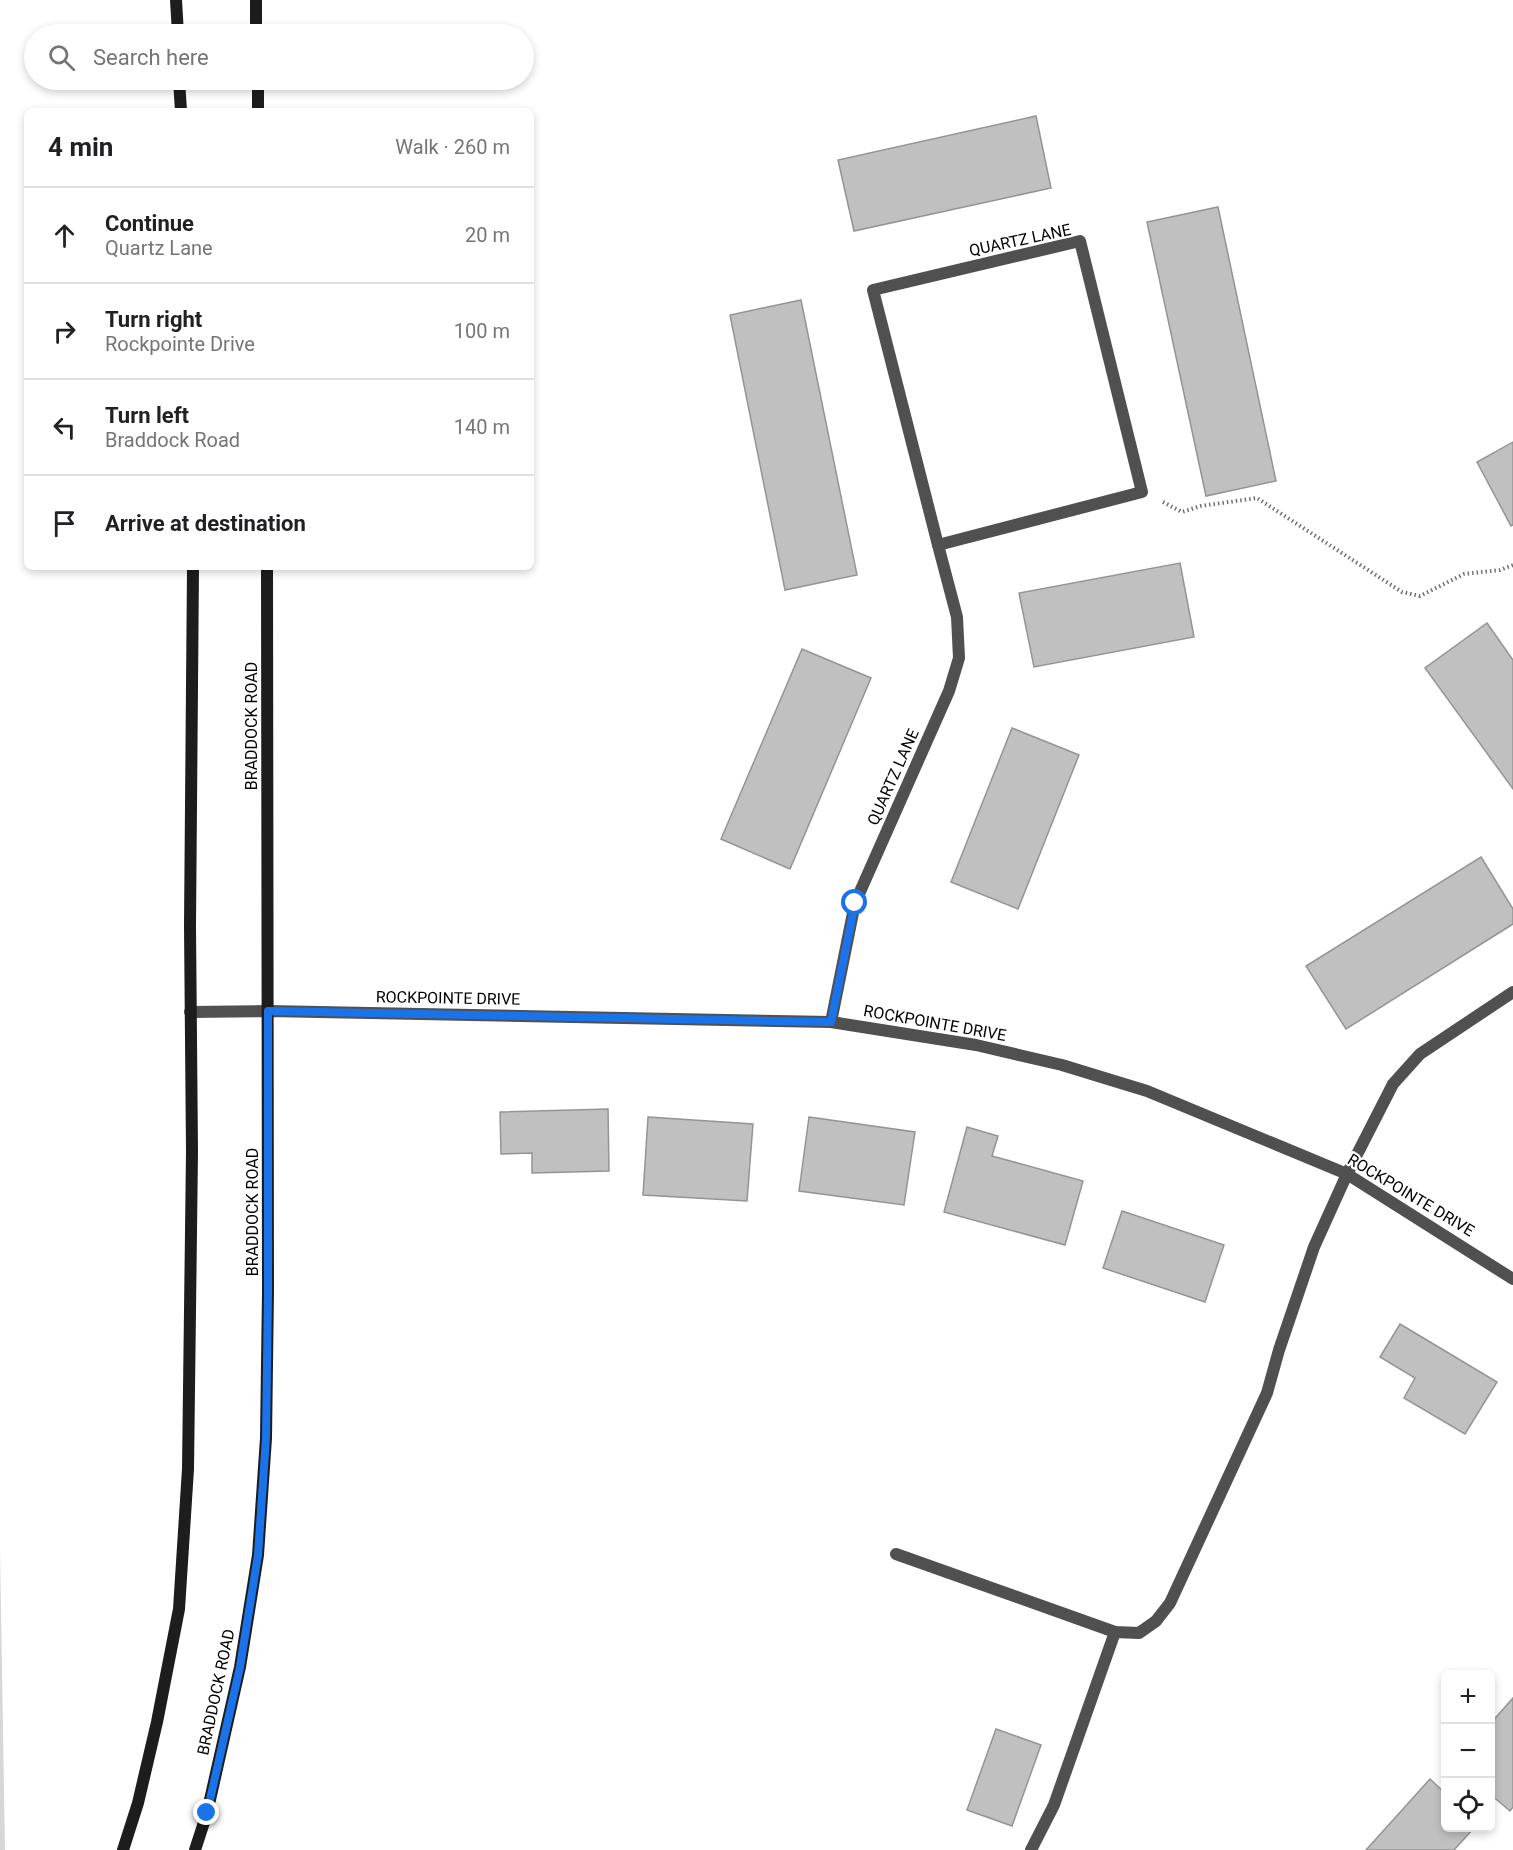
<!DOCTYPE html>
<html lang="en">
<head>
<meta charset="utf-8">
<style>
  :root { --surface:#fff; --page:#f2f2f2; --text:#202124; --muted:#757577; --line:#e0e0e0 }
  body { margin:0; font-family:Roboto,sans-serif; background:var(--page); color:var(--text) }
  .controls { position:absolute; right:18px; bottom:18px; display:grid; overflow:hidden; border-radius:9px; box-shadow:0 3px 9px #0003 }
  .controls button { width:54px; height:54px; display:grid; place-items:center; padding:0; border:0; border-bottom:2px solid var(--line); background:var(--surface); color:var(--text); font:30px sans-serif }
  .stop { position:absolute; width:18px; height:18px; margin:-14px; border:4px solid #1a73e8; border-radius:50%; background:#fff }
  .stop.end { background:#1a73e8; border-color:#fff; box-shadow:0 2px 6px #0008 }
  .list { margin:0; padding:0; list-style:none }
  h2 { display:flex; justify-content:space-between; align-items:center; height:78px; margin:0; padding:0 24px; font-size:26px }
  h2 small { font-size:20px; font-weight:400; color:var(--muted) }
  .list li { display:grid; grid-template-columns:39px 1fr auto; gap:18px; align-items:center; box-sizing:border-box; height:96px; padding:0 24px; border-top:2px solid var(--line) }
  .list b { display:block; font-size:22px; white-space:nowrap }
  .list p { margin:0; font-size:20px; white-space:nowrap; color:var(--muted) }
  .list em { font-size:20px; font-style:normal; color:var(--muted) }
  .icon { flex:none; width:33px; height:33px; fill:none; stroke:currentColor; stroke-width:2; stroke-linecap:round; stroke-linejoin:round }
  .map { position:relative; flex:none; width:1513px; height:1850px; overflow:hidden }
  .search { position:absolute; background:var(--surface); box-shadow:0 3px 9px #0003; left:24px; top:24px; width:510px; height:66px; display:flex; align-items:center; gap:15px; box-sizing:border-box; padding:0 21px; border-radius:33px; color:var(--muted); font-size:22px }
  .panel { position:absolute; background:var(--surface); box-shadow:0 3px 9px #0003; left:24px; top:108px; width:510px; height:462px; border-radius:9px }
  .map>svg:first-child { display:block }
  .green { fill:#d7d7d7 }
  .building { fill:#c0c0c0; stroke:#949494; stroke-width:1.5 }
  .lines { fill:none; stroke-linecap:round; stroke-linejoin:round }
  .path { stroke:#727272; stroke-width:4; stroke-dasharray:1.5 3; stroke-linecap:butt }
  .service { stroke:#505050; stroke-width:12 }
  .minor { stroke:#505050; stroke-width:12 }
  .secondary { stroke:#1d1d1d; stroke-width:12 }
  .route { stroke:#1a73e8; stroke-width:8 }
  .labels { text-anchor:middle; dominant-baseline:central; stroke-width:4.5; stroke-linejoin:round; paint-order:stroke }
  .street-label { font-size:16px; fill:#000; stroke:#fff }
</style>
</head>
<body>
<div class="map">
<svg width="1513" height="1850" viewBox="0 0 1513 1850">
  <rect width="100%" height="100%" fill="#fff"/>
  <polygon class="green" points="0,1550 5,1850 0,1850"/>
  <g class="building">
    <polygon points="1036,116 1051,188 854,231 838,160"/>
    <polygon points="1218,207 1276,481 1206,496 1147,222"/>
    <polygon points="801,300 857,575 785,590 730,315"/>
    <polygon points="1513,442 1513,525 1511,526 1477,462"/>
    <polygon points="1180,563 1194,637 1034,667 1019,593"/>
    <polygon points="1487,623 1513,660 1513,789 1425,668"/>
    <polygon points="802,649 871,678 790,869 721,839"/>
    <polygon points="1012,728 1079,755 1018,909 951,882"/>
    <polygon points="1481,857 1513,909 1513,924 1346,1029 1306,966"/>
    <polygon points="608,1109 609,1171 532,1173 532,1153 501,1154 500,1112"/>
    <polygon points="648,1117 753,1124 747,1201 643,1195"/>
    <polygon points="809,1117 915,1132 904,1205 799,1191"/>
    <polygon points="967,1127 998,1136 992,1156 1083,1181 1065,1245 944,1212"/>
    <polygon points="1122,1211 1224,1245 1205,1302 1103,1268"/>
    <polygon points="1400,1324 1497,1382 1465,1434 1404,1398 1415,1378 1380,1357"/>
    <polygon points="1513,1698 1513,1807 1510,1811 1490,1794 1490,1724"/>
    <polygon points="996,1729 1041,1745 1012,1826 967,1810"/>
    <polygon points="1430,1779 1446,1794 1446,1828 1474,1828 1454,1850 1366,1850"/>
  </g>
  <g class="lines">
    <polyline class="path" points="1163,502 1182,512 1201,506 1257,498 1402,592 1420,596 1464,574 1500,570 1513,565"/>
    <g class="service">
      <polyline points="896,1554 1115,1632 1139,1633 1156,1621 1170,1603 1267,1393 1279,1350 1314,1247 1347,1174"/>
      <polyline points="1031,1850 1054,1805 1115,1632"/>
    </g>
    <g class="minor">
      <polygon points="1080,241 1142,492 938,545 873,290"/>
      <polyline points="190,1012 268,1011 831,1022 976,1045 1062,1065 1147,1091 1347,1174 1513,1279"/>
      <polyline points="831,1022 855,903 949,691 959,658 957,617 938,545"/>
      <polyline points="1347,1174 1393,1084 1420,1054 1513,992"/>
    </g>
    <g class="secondary">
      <polyline points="176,0 178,34"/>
      <polyline points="256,0 256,34"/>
      <polyline points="179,80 181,111"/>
      <polyline points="258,80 258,111"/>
      <polyline points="123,1850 138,1803 157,1722 179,1609 188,1469 192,1152 190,926 193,567"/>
      <polyline points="195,1850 207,1813 240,1667 258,1555 266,1438 268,1292 267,567"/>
    </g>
  </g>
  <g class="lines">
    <polyline class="route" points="207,1813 240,1667 258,1555 266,1438 268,1292 268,1011 831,1022 855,903"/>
  </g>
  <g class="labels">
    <g class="street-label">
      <text transform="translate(1020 240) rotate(-12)">QUARTZ LANE</text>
      <text transform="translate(251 726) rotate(-90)">BRADDOCK ROAD</text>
      <text transform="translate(893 777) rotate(-66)">QUARTZ LANE</text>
      <text transform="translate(448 998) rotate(1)">ROCKPOINTE DRIVE</text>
      <text transform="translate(935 1023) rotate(10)">ROCKPOINTE DRIVE</text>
      <text transform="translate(1411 1195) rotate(31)">ROCKPOINTE DRIVE</text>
      <text transform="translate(252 1212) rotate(-90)">BRADDOCK ROAD</text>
      <text transform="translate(216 1692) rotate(-78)">BRADDOCK ROAD</text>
    </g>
  </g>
</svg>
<div class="controls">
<button>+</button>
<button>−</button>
<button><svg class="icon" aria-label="locate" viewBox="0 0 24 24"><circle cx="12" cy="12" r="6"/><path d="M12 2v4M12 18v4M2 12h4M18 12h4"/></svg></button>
</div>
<div class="stop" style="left:855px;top:903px"></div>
<div class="stop end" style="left:207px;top:1813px"></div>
<div class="search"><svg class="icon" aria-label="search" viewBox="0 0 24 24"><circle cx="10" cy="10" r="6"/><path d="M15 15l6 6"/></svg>Search here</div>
<section class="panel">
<h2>4 min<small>Walk · 260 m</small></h2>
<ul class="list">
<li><svg class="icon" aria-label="ahead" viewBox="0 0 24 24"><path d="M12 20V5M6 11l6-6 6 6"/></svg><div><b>Continue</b><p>Quartz Lane</p></div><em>20 m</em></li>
<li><svg class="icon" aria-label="right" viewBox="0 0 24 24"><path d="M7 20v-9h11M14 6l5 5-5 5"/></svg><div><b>Turn right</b><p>Rockpointe Drive</p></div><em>100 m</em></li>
<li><svg class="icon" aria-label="left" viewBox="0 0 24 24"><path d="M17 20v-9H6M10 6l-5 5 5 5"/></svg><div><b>Turn left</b><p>Braddock Road</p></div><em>140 m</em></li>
<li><svg class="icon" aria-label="arrive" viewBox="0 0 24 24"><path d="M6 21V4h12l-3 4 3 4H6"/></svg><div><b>Arrive at destination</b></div></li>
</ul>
</section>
</div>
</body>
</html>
